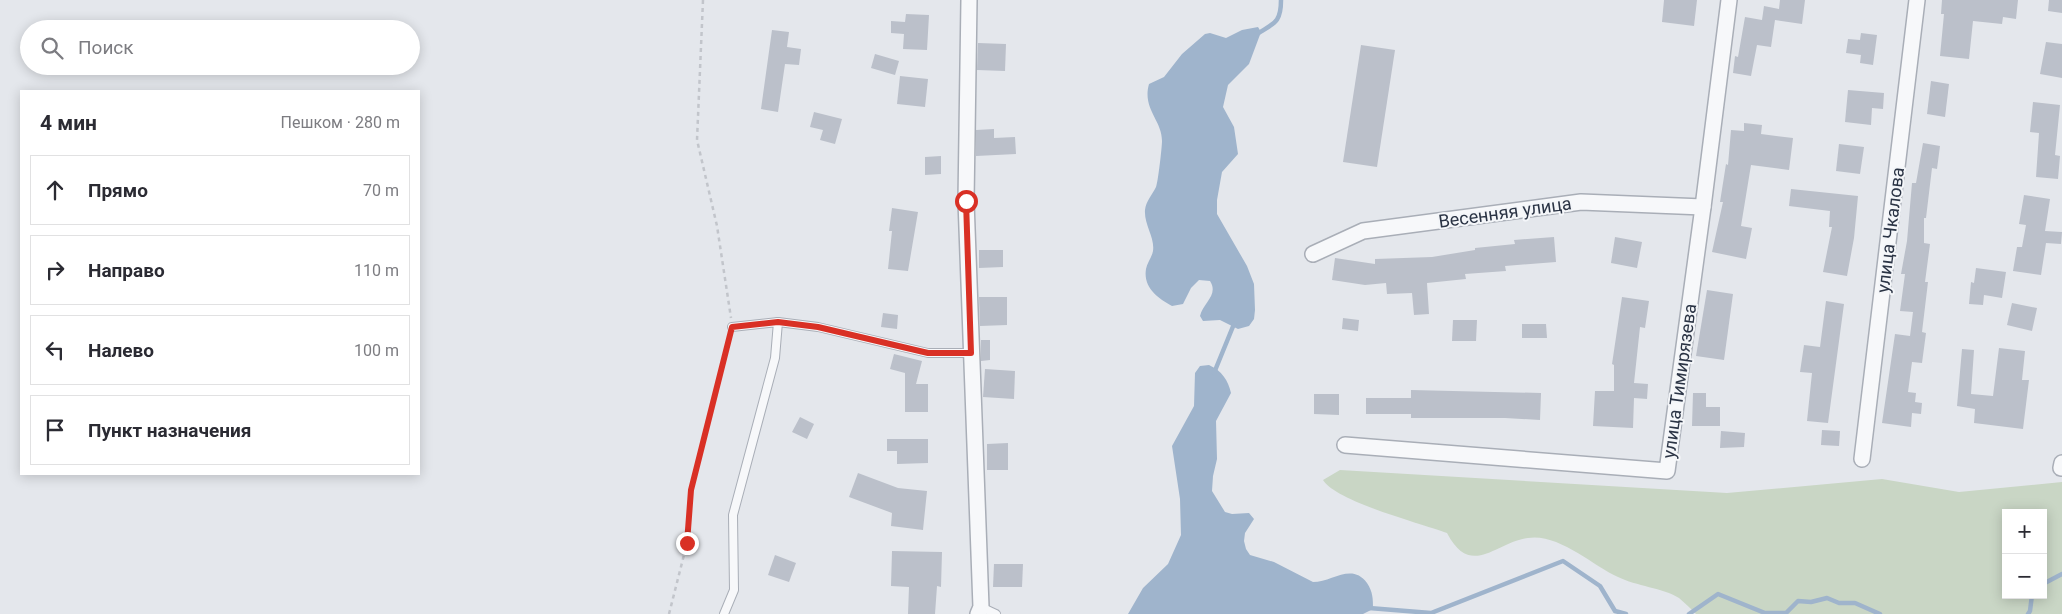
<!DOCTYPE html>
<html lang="ru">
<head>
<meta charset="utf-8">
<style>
  :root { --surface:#fff; --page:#f2f2f3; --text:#2b2b33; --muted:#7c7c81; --line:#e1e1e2 }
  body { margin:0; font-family:Roboto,sans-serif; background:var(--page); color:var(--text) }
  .controls { position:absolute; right:15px; bottom:15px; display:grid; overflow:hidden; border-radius:0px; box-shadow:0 2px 12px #0003 }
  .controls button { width:45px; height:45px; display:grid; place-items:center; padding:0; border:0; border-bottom:1px solid var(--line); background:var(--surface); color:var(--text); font:25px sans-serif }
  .stop { position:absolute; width:15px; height:15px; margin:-11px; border:4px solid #d93025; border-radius:50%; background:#fff }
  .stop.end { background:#d93025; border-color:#fff; box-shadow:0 1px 5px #0008 }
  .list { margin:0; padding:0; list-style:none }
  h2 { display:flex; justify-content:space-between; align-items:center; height:65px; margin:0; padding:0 20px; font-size:21px }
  h2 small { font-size:16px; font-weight:400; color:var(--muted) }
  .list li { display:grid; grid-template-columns:32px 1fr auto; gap:15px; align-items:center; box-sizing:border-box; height:70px; margin:0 10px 10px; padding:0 10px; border:1px solid var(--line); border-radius:0px }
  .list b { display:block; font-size:19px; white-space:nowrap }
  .list em { font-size:16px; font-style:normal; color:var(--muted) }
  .icon { flex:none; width:28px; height:28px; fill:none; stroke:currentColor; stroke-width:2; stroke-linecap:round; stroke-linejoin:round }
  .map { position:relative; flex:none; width:2062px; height:614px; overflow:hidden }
  .search { position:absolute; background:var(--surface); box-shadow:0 2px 12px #0003; left:20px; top:20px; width:400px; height:55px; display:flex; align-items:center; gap:12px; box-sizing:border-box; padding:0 18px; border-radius:28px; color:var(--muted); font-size:19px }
  .panel { position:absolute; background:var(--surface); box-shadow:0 2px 12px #0003; left:20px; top:90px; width:400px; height:385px; border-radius:0px }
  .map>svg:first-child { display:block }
  .green { fill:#c9d6c5; fill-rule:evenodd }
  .water { fill:#9fb4cc }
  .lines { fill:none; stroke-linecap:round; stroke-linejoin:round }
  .stream { stroke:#9fb4cc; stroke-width:4.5 }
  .building { fill:#bbc0ca }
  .lane-casing { stroke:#a9aeb7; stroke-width:10 }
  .street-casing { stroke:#a9aeb7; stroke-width:18 }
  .path { stroke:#c2c5cb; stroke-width:2.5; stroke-dasharray:4 4; stroke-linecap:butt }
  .lane { stroke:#f7f8fa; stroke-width:8 }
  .street { stroke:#f7f8fa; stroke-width:15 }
  .route { stroke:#d93025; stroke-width:6 }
  .labels { text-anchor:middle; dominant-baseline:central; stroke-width:4; stroke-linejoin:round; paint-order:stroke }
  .street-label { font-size:18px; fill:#2b3445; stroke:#f4f6f9 }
</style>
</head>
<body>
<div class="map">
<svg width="2062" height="614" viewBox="0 0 2062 614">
  <rect width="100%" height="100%" fill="#e4e7ec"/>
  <path class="green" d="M 1340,470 L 1727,493 L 1882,479 L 1959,492 L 2062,482 L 2062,614 L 1696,614 C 1691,609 1685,603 1679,598 C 1663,588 1636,586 1618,577 C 1592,565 1558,533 1528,538 C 1496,542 1471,579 1447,533 C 1420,523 1337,502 1323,480 ZM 2006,513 L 2043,513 L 2043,595 L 2006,595 Z"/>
  <g class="water">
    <path d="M 1258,27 L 1261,32 L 1249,64 L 1228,85 L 1223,107 L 1234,127 L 1238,154 L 1222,172 L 1217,200 L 1217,214 L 1247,266 L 1254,284 L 1255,310 L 1254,319 L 1249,326 L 1238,329 L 1220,320 L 1203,321 L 1200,316 C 1203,303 1219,295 1210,281 L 1199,280 L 1191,288 L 1183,304 L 1172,306 C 1157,298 1143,287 1146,269 C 1147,263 1152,257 1153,251 C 1155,237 1144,225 1145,210 C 1146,201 1152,195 1156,187 C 1158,183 1162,147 1162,141 C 1162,120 1142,109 1149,84 L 1164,77 L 1182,54 L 1205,34 L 1210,33 L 1226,38 L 1242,30 Z"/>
    <path d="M 1209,365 C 1222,371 1228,380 1231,393 L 1216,421 L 1217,459 L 1213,476 L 1212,491 L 1225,512 L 1232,514 L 1249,513 L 1254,519 L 1245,533 L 1244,541 L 1246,549 L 1250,555 L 1274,562 L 1313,582 C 1332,582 1352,562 1367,583 C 1373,592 1373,599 1373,609 L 1363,614 L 1128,614 L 1143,588 L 1168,564 L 1181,535 L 1180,499 L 1172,446 L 1194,406 L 1195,373 L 1200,366 Z"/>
  </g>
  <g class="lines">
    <g class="stream">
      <path d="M 1257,34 C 1274,23 1281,23 1281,0"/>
      <polyline points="1214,373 1234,324"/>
      <polyline points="2043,584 2062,574"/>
      <polyline points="1369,608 1431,613 1563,561 1600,586 1615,611 1626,614"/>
      <polyline points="1689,614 1718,594 1765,613 1786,613 1798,601 1811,602 1827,598 1839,603 1855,603 1880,614"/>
      <polyline points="2028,614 2030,611 2032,595"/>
    </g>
  </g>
  <g class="building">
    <polygon points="1664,0 1697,0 1694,26 1662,22"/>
    <polygon points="1780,0 1805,0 1802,24 1775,20 1771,47 1757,45 1751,76 1733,73 1735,56 1738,57 1745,17 1762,20 1764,6 1779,9"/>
    <polygon points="1942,0 2018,0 2016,19 2003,17 2002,24 1973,21 1969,59 1940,56 1944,14 1941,14"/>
    <polygon points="2049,0 2062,0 2062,13 2048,11"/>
    <polygon points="906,14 929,15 927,50 903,49 904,34 891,33 891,21 905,22"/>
    <polygon points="772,30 789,32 787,47 801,49 799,65 785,64 778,112 761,109"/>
    <polygon points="1861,33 1877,35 1873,65 1860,63 1861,55 1846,53 1848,39 1860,40"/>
    <polygon points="2046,42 2062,44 2062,78 2040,74"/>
    <polygon points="978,43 1006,44 1005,71 977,70"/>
    <polygon points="1361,45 1395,50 1377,167 1343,162"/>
    <polygon points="875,54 899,61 895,75 871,68"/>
    <polygon points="900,76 928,79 925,107 897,104"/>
    <polygon points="1931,81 1949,84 1945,117 1927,114"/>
    <polygon points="1848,90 1884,93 1883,109 1872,108 1871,125 1845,122"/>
    <polygon points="2033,102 2060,105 2055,155 2060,156 2058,179 2036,177 2039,133 2030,132"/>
    <polygon points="814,112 842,119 835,144 820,140 823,130 810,127"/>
    <polygon points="1744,123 1762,125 1761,134 1793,138 1789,170 1751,165 1741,226 1752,228 1746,259 1712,252 1723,202 1720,202 1726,164 1728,165 1731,130 1744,131"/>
    <polygon points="994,129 994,138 1015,137 1016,154 976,156 976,130"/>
    <polygon points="1923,143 1940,146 1937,169 1932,168 1926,218 1924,218 1924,243 1930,244 1925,282 1928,282 1922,332 1926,333 1922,363 1912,362 1908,392 1916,393 1915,402 1922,403 1921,414 1912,413 1911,427 1882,423 1895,334 1910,336 1913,312 1900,311 1905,274 1901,274 1907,241 1912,183 1916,183"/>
    <polygon points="1839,144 1864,147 1860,174 1836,171"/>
    <polygon points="941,156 941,174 925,175 925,157"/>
    <polygon points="1791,189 1858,196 1854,238 1847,276 1823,272 1832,227 1829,227 1830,211 1789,206"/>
    <polygon points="2024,195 2050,199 2045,231 2062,232 2061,244 2046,243 2041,275 2013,271 2017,247 2022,247 2026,225 2019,224"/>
    <polygon points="892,208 918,212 908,271 888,269 892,231 889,231"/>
    <polygon points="1554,237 1556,262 1505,266 1506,271 1465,274 1466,279 1427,283 1429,314 1414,315 1412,293 1387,294 1386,283 1365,285 1332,280 1335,258 1375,264 1375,259 1432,257 1475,250 1475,248 1515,244 1514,240"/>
    <polygon points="1615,237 1642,242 1637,268 1611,263"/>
    <polygon points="979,250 1003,250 1003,267 979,268"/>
    <polygon points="1976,268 2006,272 2002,298 1984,295 1983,305 1969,304 1971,282 1974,283"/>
    <polygon points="1707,290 1733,294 1724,360 1696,356"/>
    <polygon points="979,297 1007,297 1007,325 980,326"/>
    <polygon points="1622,297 1649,301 1645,328 1640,327 1634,383 1648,384 1647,399 1634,398 1633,428 1593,426 1595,391 1614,391 1614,365 1612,364"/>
    <polygon points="1826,301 1844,304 1828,423 1807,421 1812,373 1800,372 1804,345 1820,347"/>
    <polygon points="2012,303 2037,308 2032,331 2007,325"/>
    <polygon points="883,313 898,315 897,329 881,327"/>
    <polygon points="1343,318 1359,320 1358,331 1342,329"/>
    <polygon points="1453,320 1477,320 1476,341 1452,341"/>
    <polygon points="1522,324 1546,324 1547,338 1522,338"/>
    <polygon points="981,340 990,340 990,360 981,361"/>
    <polygon points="1999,348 2025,351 2022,380 2029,380 2023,429 1974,423 1975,409 1957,406 1962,349 1974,350 1971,394 1993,396"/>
    <polygon points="894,354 922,361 916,384 928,384 928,412 905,412 905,373 890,369"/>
    <polygon points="985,369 1015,371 1014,399 983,397"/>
    <polygon points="1411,390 1541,393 1540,420 1505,418 1411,418 1411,414 1366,414 1366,398 1411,398"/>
    <polygon points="1693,393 1706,393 1706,407 1720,407 1720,426 1692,426"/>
    <polygon points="1314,394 1339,394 1339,415 1314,414"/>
    <polygon points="800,417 814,424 807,439 792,432"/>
    <polygon points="1822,430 1840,431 1839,446 1821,445"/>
    <polygon points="1721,431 1745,433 1744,447 1720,448"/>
    <polygon points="887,439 928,439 928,463 897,464 897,451 887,451"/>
    <polygon points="1008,443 1008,470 987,470 987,444"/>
    <polygon points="858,473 898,488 927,491 923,530 891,526 892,513 849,497"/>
    <polygon points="892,551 942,552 941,587 937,586 935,614 908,614 909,587 891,586"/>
    <polygon points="775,555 796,563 789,582 768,575"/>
    <polygon points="994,564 1023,564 1022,587 993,587"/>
  </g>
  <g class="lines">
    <defs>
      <g id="lane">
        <polyline points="778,322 818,327 928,353 971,353"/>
        <polyline points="981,607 996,614"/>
        <polyline points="724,614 734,590 733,515 775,358 778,322 732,327"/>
      </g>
      <g id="street">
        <polyline points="969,0 966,201 981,607 978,614"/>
        <polyline points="1313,254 1363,231 1581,202 1703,207"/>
        <polyline points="1345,445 1667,471 1703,207 1729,0"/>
        <polyline points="1862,459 1917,0"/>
        <polyline points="2061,468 2062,463"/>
      </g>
    </defs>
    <use href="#lane" class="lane-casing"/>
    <use href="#street" class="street-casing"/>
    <g class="path">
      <polyline points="703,0 697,140 717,226 731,318"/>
      <polyline points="669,614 687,543 691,490 729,338"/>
    </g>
    <use href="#lane" class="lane"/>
    <use href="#street" class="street"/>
  </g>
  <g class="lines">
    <polyline class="route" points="687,543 691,490 732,327 778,322 818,327 928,353 971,353 966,201"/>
  </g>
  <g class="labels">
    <g class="street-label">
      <text transform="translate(1505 212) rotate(-8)">Весенняя улица</text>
      <text transform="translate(1890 230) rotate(-83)">улица Чкалова</text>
      <text transform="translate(1679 381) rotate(-82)">улица Тимирязева</text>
    </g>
  </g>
</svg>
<div class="controls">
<button>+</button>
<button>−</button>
</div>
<div class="stop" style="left:966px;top:201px"></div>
<div class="stop end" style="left:687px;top:543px"></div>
<div class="search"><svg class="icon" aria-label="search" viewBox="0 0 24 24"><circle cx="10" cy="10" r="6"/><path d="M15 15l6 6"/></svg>Поиск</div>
<section class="panel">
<h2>4 мин<small>Пешком · 280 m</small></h2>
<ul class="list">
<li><svg class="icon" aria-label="ahead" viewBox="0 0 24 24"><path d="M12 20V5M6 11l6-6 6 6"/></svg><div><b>Прямо</b></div><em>70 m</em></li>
<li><svg class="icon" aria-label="right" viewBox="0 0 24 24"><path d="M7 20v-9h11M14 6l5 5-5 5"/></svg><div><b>Направо</b></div><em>110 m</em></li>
<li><svg class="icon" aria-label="left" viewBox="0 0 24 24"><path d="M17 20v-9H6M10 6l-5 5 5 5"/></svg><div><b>Налево</b></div><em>100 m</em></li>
<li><svg class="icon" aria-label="arrive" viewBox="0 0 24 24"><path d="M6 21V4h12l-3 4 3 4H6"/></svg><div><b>Пункт назначения</b></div></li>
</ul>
</section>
</div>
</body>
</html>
